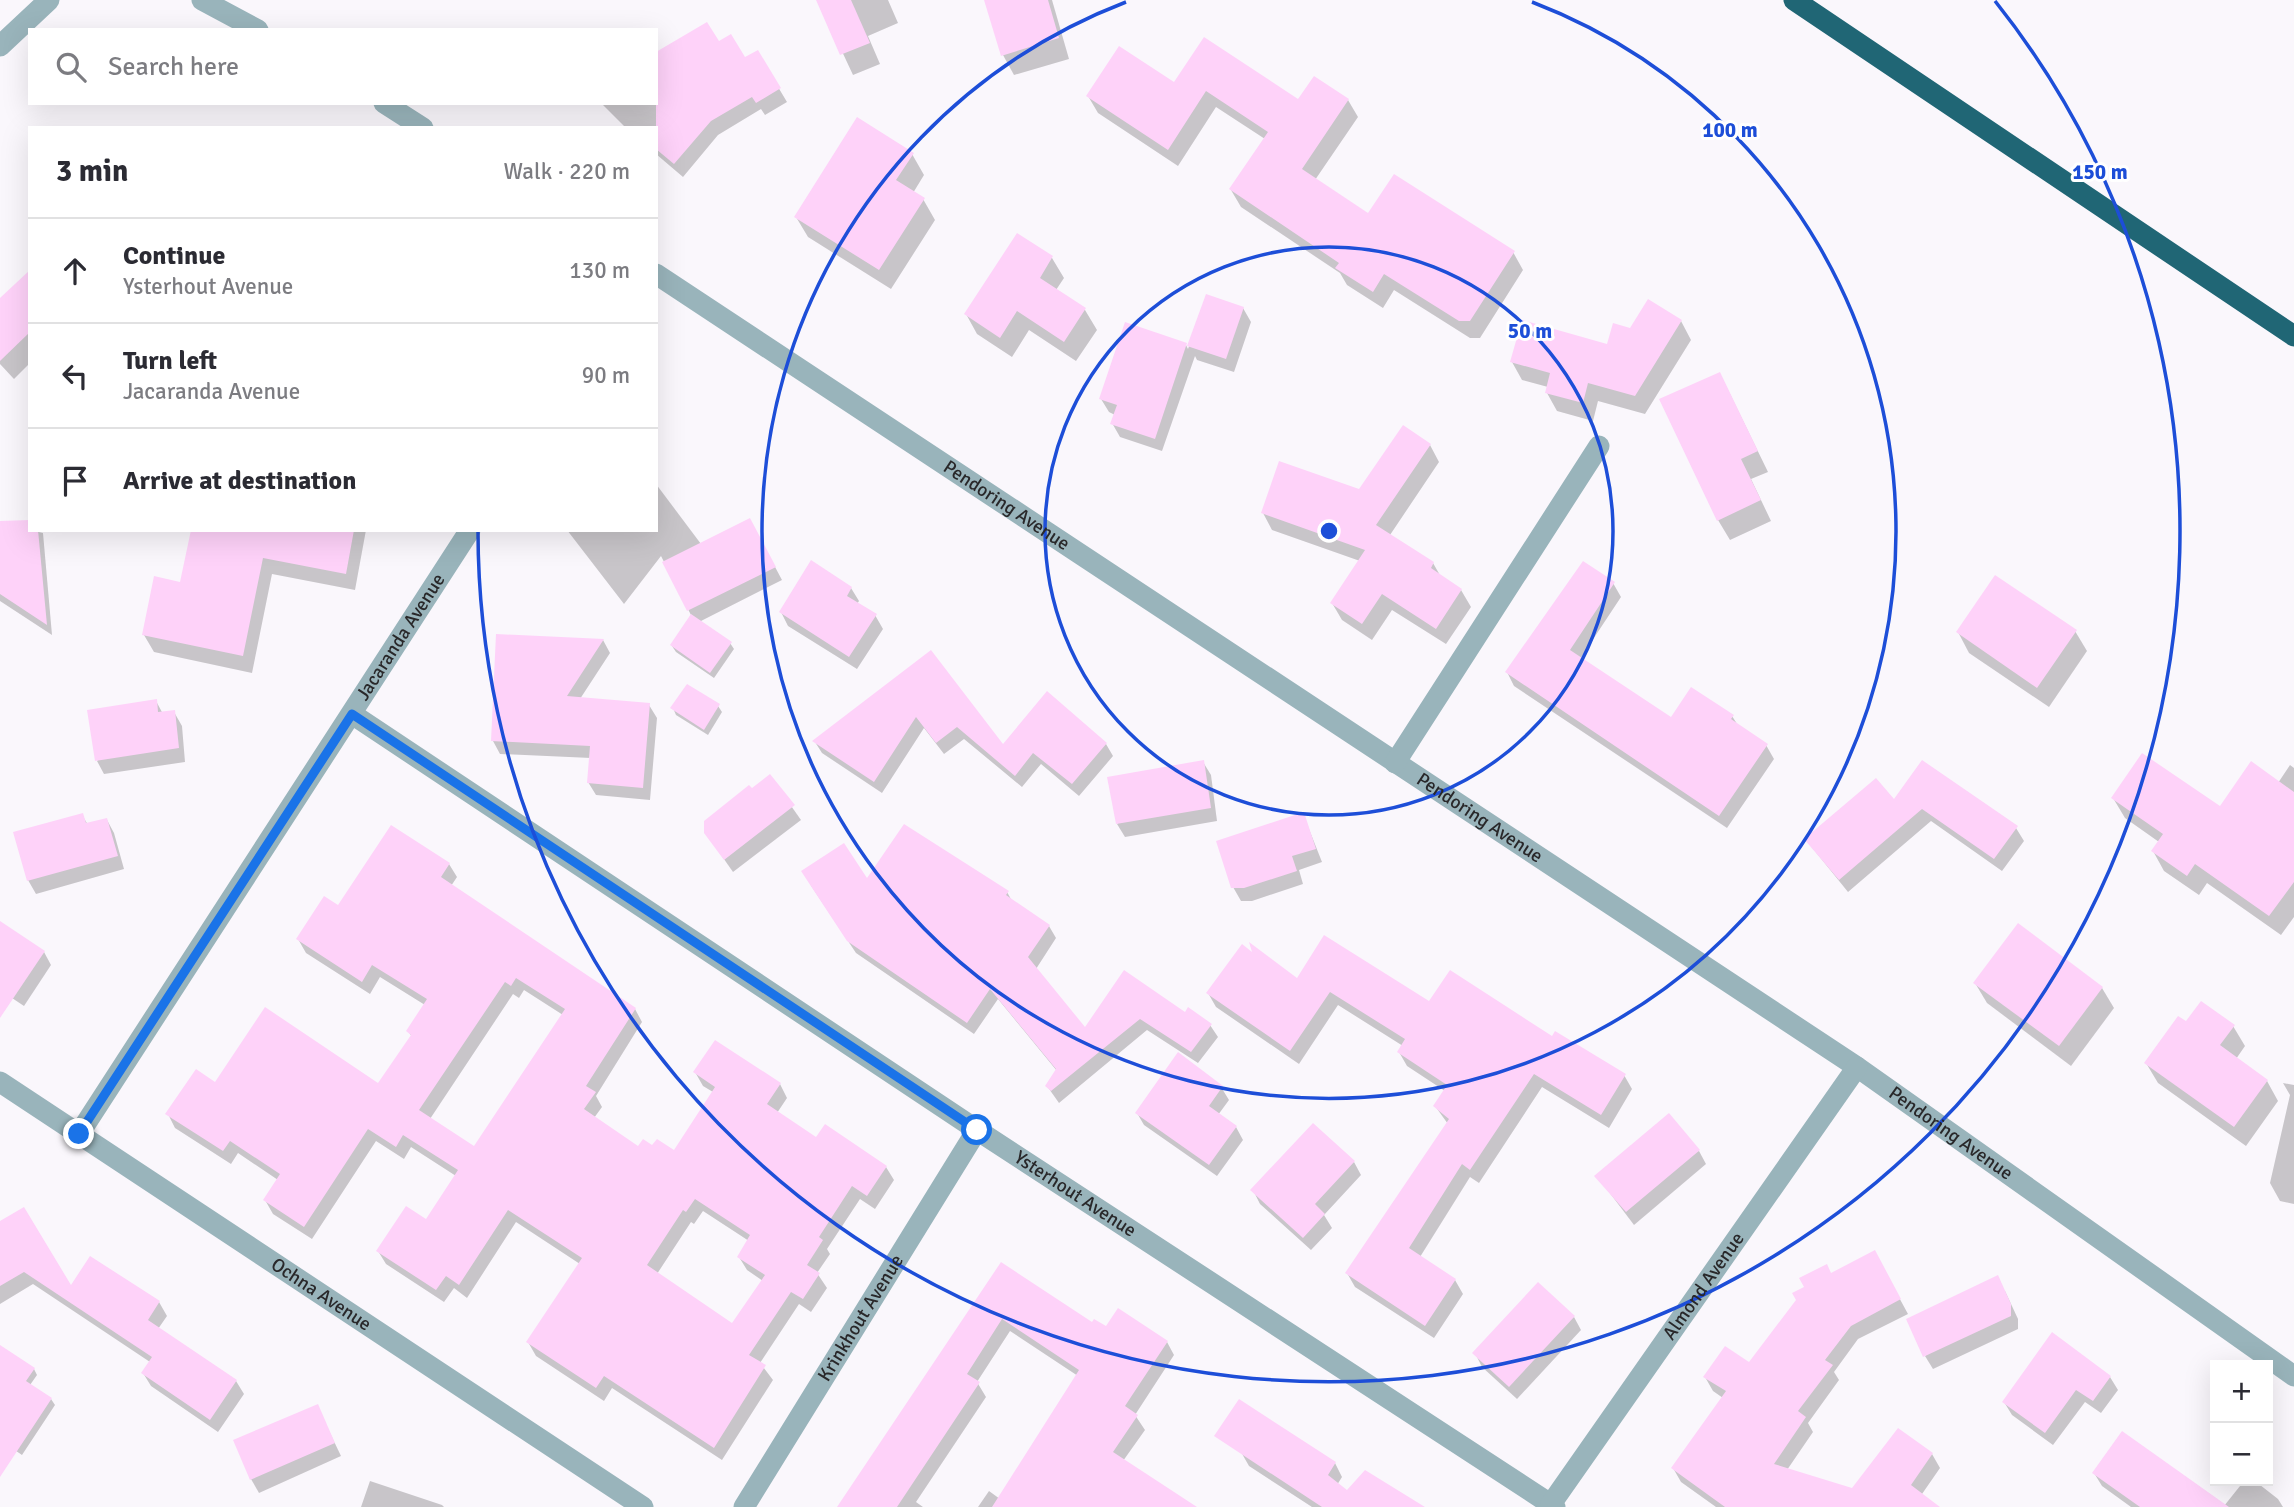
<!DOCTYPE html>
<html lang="en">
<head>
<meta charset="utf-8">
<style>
  :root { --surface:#fff; --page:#f2f2f3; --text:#2b2b33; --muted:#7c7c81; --line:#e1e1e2 }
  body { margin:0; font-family:Signika,sans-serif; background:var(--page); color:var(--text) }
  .controls { position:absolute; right:21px; bottom:21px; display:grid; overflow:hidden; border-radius:0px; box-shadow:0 7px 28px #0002 }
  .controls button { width:63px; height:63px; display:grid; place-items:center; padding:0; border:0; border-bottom:2px solid var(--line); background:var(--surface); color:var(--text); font:35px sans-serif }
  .stop { position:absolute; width:21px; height:21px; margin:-16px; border:5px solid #1a73e8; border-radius:50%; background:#fff }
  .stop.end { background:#1a73e8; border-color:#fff; box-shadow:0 2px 7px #0008 }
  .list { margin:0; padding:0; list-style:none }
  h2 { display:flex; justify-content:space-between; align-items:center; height:91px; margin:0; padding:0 28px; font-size:30px }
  h2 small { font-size:23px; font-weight:400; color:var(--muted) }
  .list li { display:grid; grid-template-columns:46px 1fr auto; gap:21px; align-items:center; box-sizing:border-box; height:105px; padding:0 28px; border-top:2px solid var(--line) }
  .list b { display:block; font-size:26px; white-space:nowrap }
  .list p { margin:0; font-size:23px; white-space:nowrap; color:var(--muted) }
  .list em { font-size:23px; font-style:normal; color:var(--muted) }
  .icon { flex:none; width:38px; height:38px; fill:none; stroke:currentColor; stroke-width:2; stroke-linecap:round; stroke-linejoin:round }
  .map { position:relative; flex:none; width:2294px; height:1507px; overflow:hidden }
  .search { position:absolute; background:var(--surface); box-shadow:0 7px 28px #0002; left:28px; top:28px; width:630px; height:77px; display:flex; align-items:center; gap:18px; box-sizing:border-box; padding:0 24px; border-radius:0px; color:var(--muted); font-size:26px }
  .panel { position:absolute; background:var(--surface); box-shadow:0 7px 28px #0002; left:28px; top:126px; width:630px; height:406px; border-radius:0px }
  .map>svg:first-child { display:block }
  .shadow { fill:#0003; fill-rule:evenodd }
  .building { fill:#fed2f9; fill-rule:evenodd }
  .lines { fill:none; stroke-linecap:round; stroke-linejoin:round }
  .street { stroke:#99b4bb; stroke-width:21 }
  .highway { stroke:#206675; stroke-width:21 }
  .route { stroke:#1a73e8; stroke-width:9 }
  .ring { fill:none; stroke:#1d4ed8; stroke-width:3.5 }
  .labels { text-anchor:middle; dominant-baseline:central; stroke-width:6; stroke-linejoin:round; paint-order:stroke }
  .street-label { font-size:19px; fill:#29282a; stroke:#fff }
  .centre { fill:#1d4ed8; stroke:#fff; stroke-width:3.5 }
  .ring-label { font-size:21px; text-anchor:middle; font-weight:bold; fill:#1d4ed8; stroke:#fff; stroke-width:6; stroke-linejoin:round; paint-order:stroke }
</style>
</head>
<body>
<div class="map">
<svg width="2294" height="1507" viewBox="0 0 2294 1507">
  <rect width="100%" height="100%" fill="#faf7fc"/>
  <g class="shadow">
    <polygon points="818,0 888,0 898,23 868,36 880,64 853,75"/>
    <polygon points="986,0 1052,0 1069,59 1014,75 1003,55"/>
    <polygon points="718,43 744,60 757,52 787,102 765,115 761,109 718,135 683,177 656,154 656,128 626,128 601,103 656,103"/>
    <polygon points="1174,84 1298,102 1348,100 1358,117 1315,180 1369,216 1513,252 1523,270 1480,338 1470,338 1394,290 1383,308 1347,285 1340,273 1241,207 1231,190 1265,139 1216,107 1178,166 1098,113 1088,96"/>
    <polygon points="912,154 924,175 913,193 923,199 935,220 891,289 808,237 796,217"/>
    <polygon points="1018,235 1052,258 1064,278 1056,290 1085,310 1097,330 1076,361 1029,330 1012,357 977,334 966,314"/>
    <polygon points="30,272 30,363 14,379 0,364 0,301"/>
    <polygon points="1207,296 1243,308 1251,322 1234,372 1197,360 1195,356 1162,451 1120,437 1112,423 1115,415 1109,412 1101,399 1186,345 1188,349"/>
    <polygon points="1681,321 1691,340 1645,414 1598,401 1593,421 1557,411 1547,393 1548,387 1522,380 1512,362 1609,346 1631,330"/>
    <polygon points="1730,394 1768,472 1751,479 1771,521 1730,540 1718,520"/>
    <polygon points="1430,445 1439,462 1390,535 1433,563 1441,577 1461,590 1471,607 1446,644 1392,610 1372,640 1342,620 1332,603 1360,561 1272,530 1263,513 1360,491"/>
    <polygon points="656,484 701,544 757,533 782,580 699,622 730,643 734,649 714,678 676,652 672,646 692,617 661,556 624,604 567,530 656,530"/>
    <polygon points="0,523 43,533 52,635 0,601"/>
    <polygon points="202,530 366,530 355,590 272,574 252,673 154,652 144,635 181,584"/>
    <polygon points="1613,583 1621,597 1580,659 1671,719 1732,716 1739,727 1766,745 1774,759 1727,828 1514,686 1507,672"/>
    <polygon points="851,588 859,601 857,604 875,615 883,629 857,669 788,626 781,612"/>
    <polygon points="2075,631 2087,651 2049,707 1969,653 1958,632"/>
    <polygon points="498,636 603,640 610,653 580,699 649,705 657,718 650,800 596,795 588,782 591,758 500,754 493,741"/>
    <polygon points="931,652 1003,746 1106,744 1113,756 1079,796 1041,764 1022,787 964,739 944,754 924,728 882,793 822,753 815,742"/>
    <polygon points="156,701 163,714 174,712 182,726 185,762 104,774 97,761"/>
    <polygon points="718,706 722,712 708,735 676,715 673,708"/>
    <polygon points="1203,762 1211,775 1217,821 1125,837 1117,824"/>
    <polygon points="2290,765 2294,768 2294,917 2281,935 2207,883 2199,895 2164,871 2153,851 2159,842 2125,818 2113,798 2220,809 2278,783"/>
    <polygon points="770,776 801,820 733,872 705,832"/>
    <polygon points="1894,802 2016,828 2024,841 2002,871 1931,821 1848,892 1806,840"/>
    <polygon points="1303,814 1322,862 1299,870 1303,884 1252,901 1241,901 1233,887"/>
    <polygon points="82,815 88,825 107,820 114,833 124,869 36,894 28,880"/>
    <path d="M 449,864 L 457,877 L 451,886 L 635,1009 L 642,1022 L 596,1096 L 602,1107 L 594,1118 L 639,1148 L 653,1147 L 675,1152 L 713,1092 L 703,1086 L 695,1072 L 780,1084 L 787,1098 L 777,1113 L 816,1139 L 886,1167 L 894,1180 L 875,1209 L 860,1199 L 827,1249 L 830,1254 L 817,1273 L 827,1288 L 811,1312 L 799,1304 L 760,1363 L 773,1380 L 722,1460 L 612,1388 L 604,1401 L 536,1356 L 528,1342 L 580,1264 L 516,1222 L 467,1298 L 454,1288 L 444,1302 L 386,1264 L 378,1251 L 427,1221 L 456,1176 L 411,1147 L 404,1159 L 376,1141 L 312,1239 L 273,1214 L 265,1200 L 278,1180 L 238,1153 L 231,1164 L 175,1128 L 168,1114 L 216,1084 L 378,1086 L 412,1037 L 408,1031 L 425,1005 L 380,977 L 370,994 L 306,953 L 298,939 L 338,907 ZM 524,990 L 563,1015 L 474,1148 L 430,1119 L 513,994 L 519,998 ZM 703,1211 L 749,1241 L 739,1257 L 747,1270 L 763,1281 L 732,1326 L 657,1274 L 691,1222 L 694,1224 Z"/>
    <polygon points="867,881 1007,892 1012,901 1049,926 1056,938 1036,969 1085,1029 1124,972 1185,1014 1210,1025 1218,1037 1198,1063 1147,1030 1059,1103 1047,1086 1057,1071 998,999 974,1034 856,953 810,884"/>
    <polygon points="0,923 44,952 51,965 24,1006 0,990"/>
    <polygon points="1298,981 1430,1004 1553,1038 1624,1075 1632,1089 1609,1128 1542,1087 1479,1183 1470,1177 1420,1257 1455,1280 1463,1294 1434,1338 1355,1287 1347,1273 1448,1124 1435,1106 1445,1091 1407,1066 1399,1052 1403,1046 1338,1005 1299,1064 1216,1007 1208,993"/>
    <polygon points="1975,983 2102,988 2114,1008 2071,1066 1987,1003"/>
    <polygon points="2187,1024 2233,1026 2245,1046 2236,1059 2267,1081 2278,1101 2246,1146 2158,1083 2146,1063"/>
    <polygon points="2283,1083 2294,1085 2294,1204 2280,1201 2270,1183 2290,1095"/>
    <polygon points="1221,1087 1229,1100 1218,1115 1236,1127 1243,1140 1217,1176 1144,1125 1137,1113"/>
    <polygon points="1699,1151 1706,1164 1634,1225 1597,1176"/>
    <polygon points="1354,1162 1361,1175 1324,1215 1332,1228 1311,1250 1260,1204 1253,1190"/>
    <polygon points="0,1223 71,1288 159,1302 167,1316 158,1329 236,1381 244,1394 218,1432 151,1386 143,1373 150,1362 33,1284 0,1304"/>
    <polygon points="1002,1264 1093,1324 1167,1342 1174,1355 1135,1415 1145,1430 1123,1461 1180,1507 978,1507 989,1491 1000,1499 1078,1376 1010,1331 977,1382 986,1397 916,1502 923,1507 840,1507"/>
    <polygon points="1882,1266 1908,1314 1858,1339 1834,1372 1839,1380 1808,1423 1813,1432 1787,1470 1853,1490 1932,1454 1940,1468 1913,1507 1716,1507 1681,1482 1673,1468 1723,1398 1713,1391 1705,1377 1750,1364 1831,1275"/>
    <polygon points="2005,1291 2018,1319 2018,1329 1933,1369 1925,1356"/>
    <polygon points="1574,1317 1581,1330 1517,1399 1482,1367 1475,1353"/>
    <polygon points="0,1347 34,1369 37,1375 30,1385 51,1399 55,1405 22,1455 0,1440"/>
    <polygon points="2110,1377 2118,1390 2101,1413 2085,1402 2053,1445 2012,1415 2004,1402"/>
    <polygon points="317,1406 341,1456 259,1493 251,1479"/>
    <polygon points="1241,1452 1335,1463 1342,1477 1337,1485 1347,1492 1409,1507 1312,1507 1249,1466"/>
    <polygon points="2094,1473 2224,1506 2244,1481 2255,1481 2278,1499 2283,1507 2131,1507 2102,1486"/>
    <polygon points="370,1481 442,1505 444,1507 361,1507"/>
  </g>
  <g class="building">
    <polygon points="816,0 851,0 870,43 840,55"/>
    <polygon points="984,0 1048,0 1059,38 1001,56"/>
    <polygon points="707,22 719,41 731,34 745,57 758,50 781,88 756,103 752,97 711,121 674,164 656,149 656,52"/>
    <polygon points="1204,37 1298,99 1314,76 1349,99 1302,169 1368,213 1394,174 1515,251 1470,321 1459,321 1384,274 1373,292 1335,268 1339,263 1229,189 1268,132 1206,91 1168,150 1086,96 1119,46 1174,82"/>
    <polygon points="857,117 914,153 896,180 925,198 879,270 794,217"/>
    <polygon points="1017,233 1053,256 1040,278 1086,308 1064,342 1017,311 1000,338 964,314"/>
    <polygon points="30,270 30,332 0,361 0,298"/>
    <polygon points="1206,294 1244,307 1226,359 1187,346"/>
    <polygon points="1648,299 1682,320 1635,396 1588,383 1583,403 1545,393 1550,373 1510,362 1522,320 1607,344 1613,323 1630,328"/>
    <polygon points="1125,322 1187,343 1155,439 1110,424 1117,405 1099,399"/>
    <polygon points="1720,372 1758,451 1741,459 1761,500 1717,521 1659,399"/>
    <polygon points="1403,425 1431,444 1376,525 1434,562 1431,568 1462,589 1436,629 1382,594 1362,624 1330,603 1365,550 1261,513 1279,461 1359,489"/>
    <polygon points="750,518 776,567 687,611 662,562"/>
    <polygon points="30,520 30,530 38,530 47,625 0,594 0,521"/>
    <polygon points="191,530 354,530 346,574 263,558 243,656 142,635 154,576 180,582"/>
    <polygon points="811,560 852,587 847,596 877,614 849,657 779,612"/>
    <polygon points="1583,561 1615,582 1570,650 1671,717 1691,687 1734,715 1731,719 1768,744 1719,816 1505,672"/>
    <polygon points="1995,575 2077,630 2037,688 1956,632"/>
    <polygon points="691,614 732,642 710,673 670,645"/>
    <polygon points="496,634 604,639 567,696 650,703 643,788 587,783 590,746 491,741"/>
    <polygon points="931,650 1003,744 1047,691 1107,743 1072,784 1033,753 1015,776 957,727 936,743 916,717 874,782 812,741"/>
    <polygon points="687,684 720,704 704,730 670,708"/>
    <polygon points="157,699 158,712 175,710 179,748 95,761 87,710"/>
    <polygon points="2142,753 2220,806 2251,761 2294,792 2294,882 2269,916 2195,864 2187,876 2151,851 2163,834 2111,798"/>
    <polygon points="1204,760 1211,808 1116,824 1107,777"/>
    <polygon points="1922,760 2018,826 1994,859 1922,809 1839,880 1804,839 1876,778 1894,799"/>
    <polygon points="770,774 795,805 724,860 704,833 704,821 749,785 752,788"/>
    <polygon points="1304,812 1316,849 1292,856 1297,871 1244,888 1231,888 1216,841"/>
    <polygon points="83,813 86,823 107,818 118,856 27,881 13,832"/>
    <polygon points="904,824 1009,891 1006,895 1050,925 1028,957 1085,1027 1124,970 1185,1012 1188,1007 1212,1024 1191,1052 1140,1019 1051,1091 1045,1086 1056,1069 990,989 967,1023 847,941 801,871 844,843 867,878"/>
    <path d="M 391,825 L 450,863 L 441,877 L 636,1008 L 586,1086 L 596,1092 L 584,1109 L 638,1146 L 643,1139 L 652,1145 L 657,1139 L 674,1150 L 715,1087 L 693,1072 L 715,1040 L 781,1083 L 767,1104 L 816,1137 L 825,1124 L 887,1166 L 867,1196 L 852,1186 L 819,1237 L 823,1240 L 807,1265 L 820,1273 L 803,1299 L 791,1292 L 749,1355 L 766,1365 L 714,1448 L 604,1376 L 596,1388 L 526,1342 L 582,1258 L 508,1210 L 459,1285 L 446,1276 L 436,1290 L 376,1251 L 406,1206 L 426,1219 L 458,1170 L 403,1135 L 396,1147 L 368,1129 L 304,1227 L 263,1200 L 280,1174 L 230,1141 L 223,1151 L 165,1114 L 196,1069 L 215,1082 L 265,1007 L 378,1083 L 411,1035 L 406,1031 L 427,999 L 372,965 L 362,982 L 296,939 L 324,896 L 338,905 ZM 516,978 L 565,1009 L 474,1146 L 419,1110 L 505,982 L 511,986 ZM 695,1199 L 750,1235 L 737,1257 L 765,1275 L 732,1323 L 647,1265 L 683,1210 L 686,1212 Z"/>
    <polygon points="0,921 45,951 0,1018"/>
    <polygon points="2018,923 2103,987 2059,1046 1973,983"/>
    <polygon points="1324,935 1429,1001 1450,970 1552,1036 1555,1031 1626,1074 1601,1115 1534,1074 1470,1170 1462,1164 1409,1248 1456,1279 1425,1326 1345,1273 1449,1119 1433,1106 1447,1085 1397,1052 1405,1039 1330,992 1290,1051 1206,993 1242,944 1252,952 1249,942 1297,978"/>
    <polygon points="2201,1001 2235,1025 2220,1045 2268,1080 2234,1127 2144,1063 2178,1016 2186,1021"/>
    <polygon points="1178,1052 1223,1086 1209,1106 1237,1126 1209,1165 1135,1113"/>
    <polygon points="1669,1113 1700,1150 1626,1212 1594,1176"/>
    <polygon points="1313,1123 1355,1161 1315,1204 1325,1214 1303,1238 1250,1190"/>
    <polygon points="24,1207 71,1285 90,1256 160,1301 148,1320 237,1380 210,1420 141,1373 152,1357 24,1272 0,1286 0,1221"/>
    <polygon points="1875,1250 1901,1299 1851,1326 1825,1360 1833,1365 1798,1411 1806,1417 1774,1464 1852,1488 1898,1428 1933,1453 1911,1485 1940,1507 1725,1507 1671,1468 1726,1391 1703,1377 1725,1346 1749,1362 1796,1300 1792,1293 1804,1287 1799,1278 1827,1264 1831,1273"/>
    <polygon points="1001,1262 1092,1322 1094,1319 1106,1326 1118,1308 1168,1341 1125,1406 1138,1415 1113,1452 1197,1507 992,1507 1079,1370 1002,1319 967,1374 980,1382 897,1507 837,1507"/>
    <polygon points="1998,1275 2011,1304 2011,1316 1923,1357 1906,1319"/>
    <polygon points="1538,1282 1575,1316 1509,1387 1472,1353"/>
    <polygon points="2052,1332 2111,1376 2093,1401 2076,1390 2045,1433 2002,1402"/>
    <polygon points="0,1345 35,1368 26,1381 52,1398 0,1477"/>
    <polygon points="1239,1399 1336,1462 1328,1475 1347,1490 1365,1470 1425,1507 1322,1507 1214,1436"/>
    <polygon points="318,1404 335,1443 250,1480 233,1440"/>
    <polygon points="2122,1431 2229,1507 2140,1507 2092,1473"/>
  </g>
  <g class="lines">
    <g class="street">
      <polyline points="202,0 258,30"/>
      <polyline points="0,46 49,0"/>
      <polyline points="384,103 423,128"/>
      <path id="s1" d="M 656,274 L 1857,1067 L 2294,1376"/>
      <path id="s2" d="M 352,714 L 977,1130 L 1555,1507"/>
      <polyline points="1395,763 1599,446"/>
      <path id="s3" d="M 0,1082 L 643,1507"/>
      <path id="s4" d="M 79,1134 L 470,530"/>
      <path id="s5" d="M 1551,1504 L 1857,1067"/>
      <path id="s6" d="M 744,1507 L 977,1130"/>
    </g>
    <polyline class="highway" points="1794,0 2294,336"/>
  </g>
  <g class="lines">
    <polyline class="route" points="79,1134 352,714 977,1130"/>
  </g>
  <g class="ring">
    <circle cx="1329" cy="531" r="284"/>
    <path d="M1532 2A567 567 0 1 1 1126 2"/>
    <path d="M1995 1A851 851 0 1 1 478 531"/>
  </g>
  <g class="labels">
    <g class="street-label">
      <text stroke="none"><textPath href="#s1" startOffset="420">Pendoring Avenue</textPath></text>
      <text stroke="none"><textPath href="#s4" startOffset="592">Jacaranda Avenue</textPath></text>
      <text stroke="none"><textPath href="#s1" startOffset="987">Pendoring Avenue</textPath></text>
      <text stroke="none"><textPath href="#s1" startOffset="1554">Pendoring Avenue</textPath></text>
      <text stroke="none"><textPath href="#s2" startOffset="868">Ysterhout Avenue</textPath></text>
      <text stroke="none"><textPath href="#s5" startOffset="266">Almond Avenue</textPath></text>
      <text stroke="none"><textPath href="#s3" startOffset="385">Ochna Avenue</textPath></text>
      <text stroke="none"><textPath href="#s6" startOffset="222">Krinkhout Avenue</textPath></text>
    </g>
  </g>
  <circle cx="1329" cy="531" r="10" class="centre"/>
  <g class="ring-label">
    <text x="1730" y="137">100 m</text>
    <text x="2100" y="179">150 m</text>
    <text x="1530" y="338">50 m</text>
  </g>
</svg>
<div class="controls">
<button>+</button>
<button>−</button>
</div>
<div class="stop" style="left:977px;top:1130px"></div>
<div class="stop end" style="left:79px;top:1134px"></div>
<div class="search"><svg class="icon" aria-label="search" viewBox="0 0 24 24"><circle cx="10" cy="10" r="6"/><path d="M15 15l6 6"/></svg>Search here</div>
<section class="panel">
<h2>3 min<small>Walk · 220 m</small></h2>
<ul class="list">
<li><svg class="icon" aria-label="ahead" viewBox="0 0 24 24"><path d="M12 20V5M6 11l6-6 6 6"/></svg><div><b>Continue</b><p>Ysterhout Avenue</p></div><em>130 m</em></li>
<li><svg class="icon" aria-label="left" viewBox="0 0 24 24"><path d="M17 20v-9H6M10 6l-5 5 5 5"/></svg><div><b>Turn left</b><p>Jacaranda Avenue</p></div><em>90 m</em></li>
<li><svg class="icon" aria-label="arrive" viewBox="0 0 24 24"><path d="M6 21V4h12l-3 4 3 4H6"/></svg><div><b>Arrive at destination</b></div></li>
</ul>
</section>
</div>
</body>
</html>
